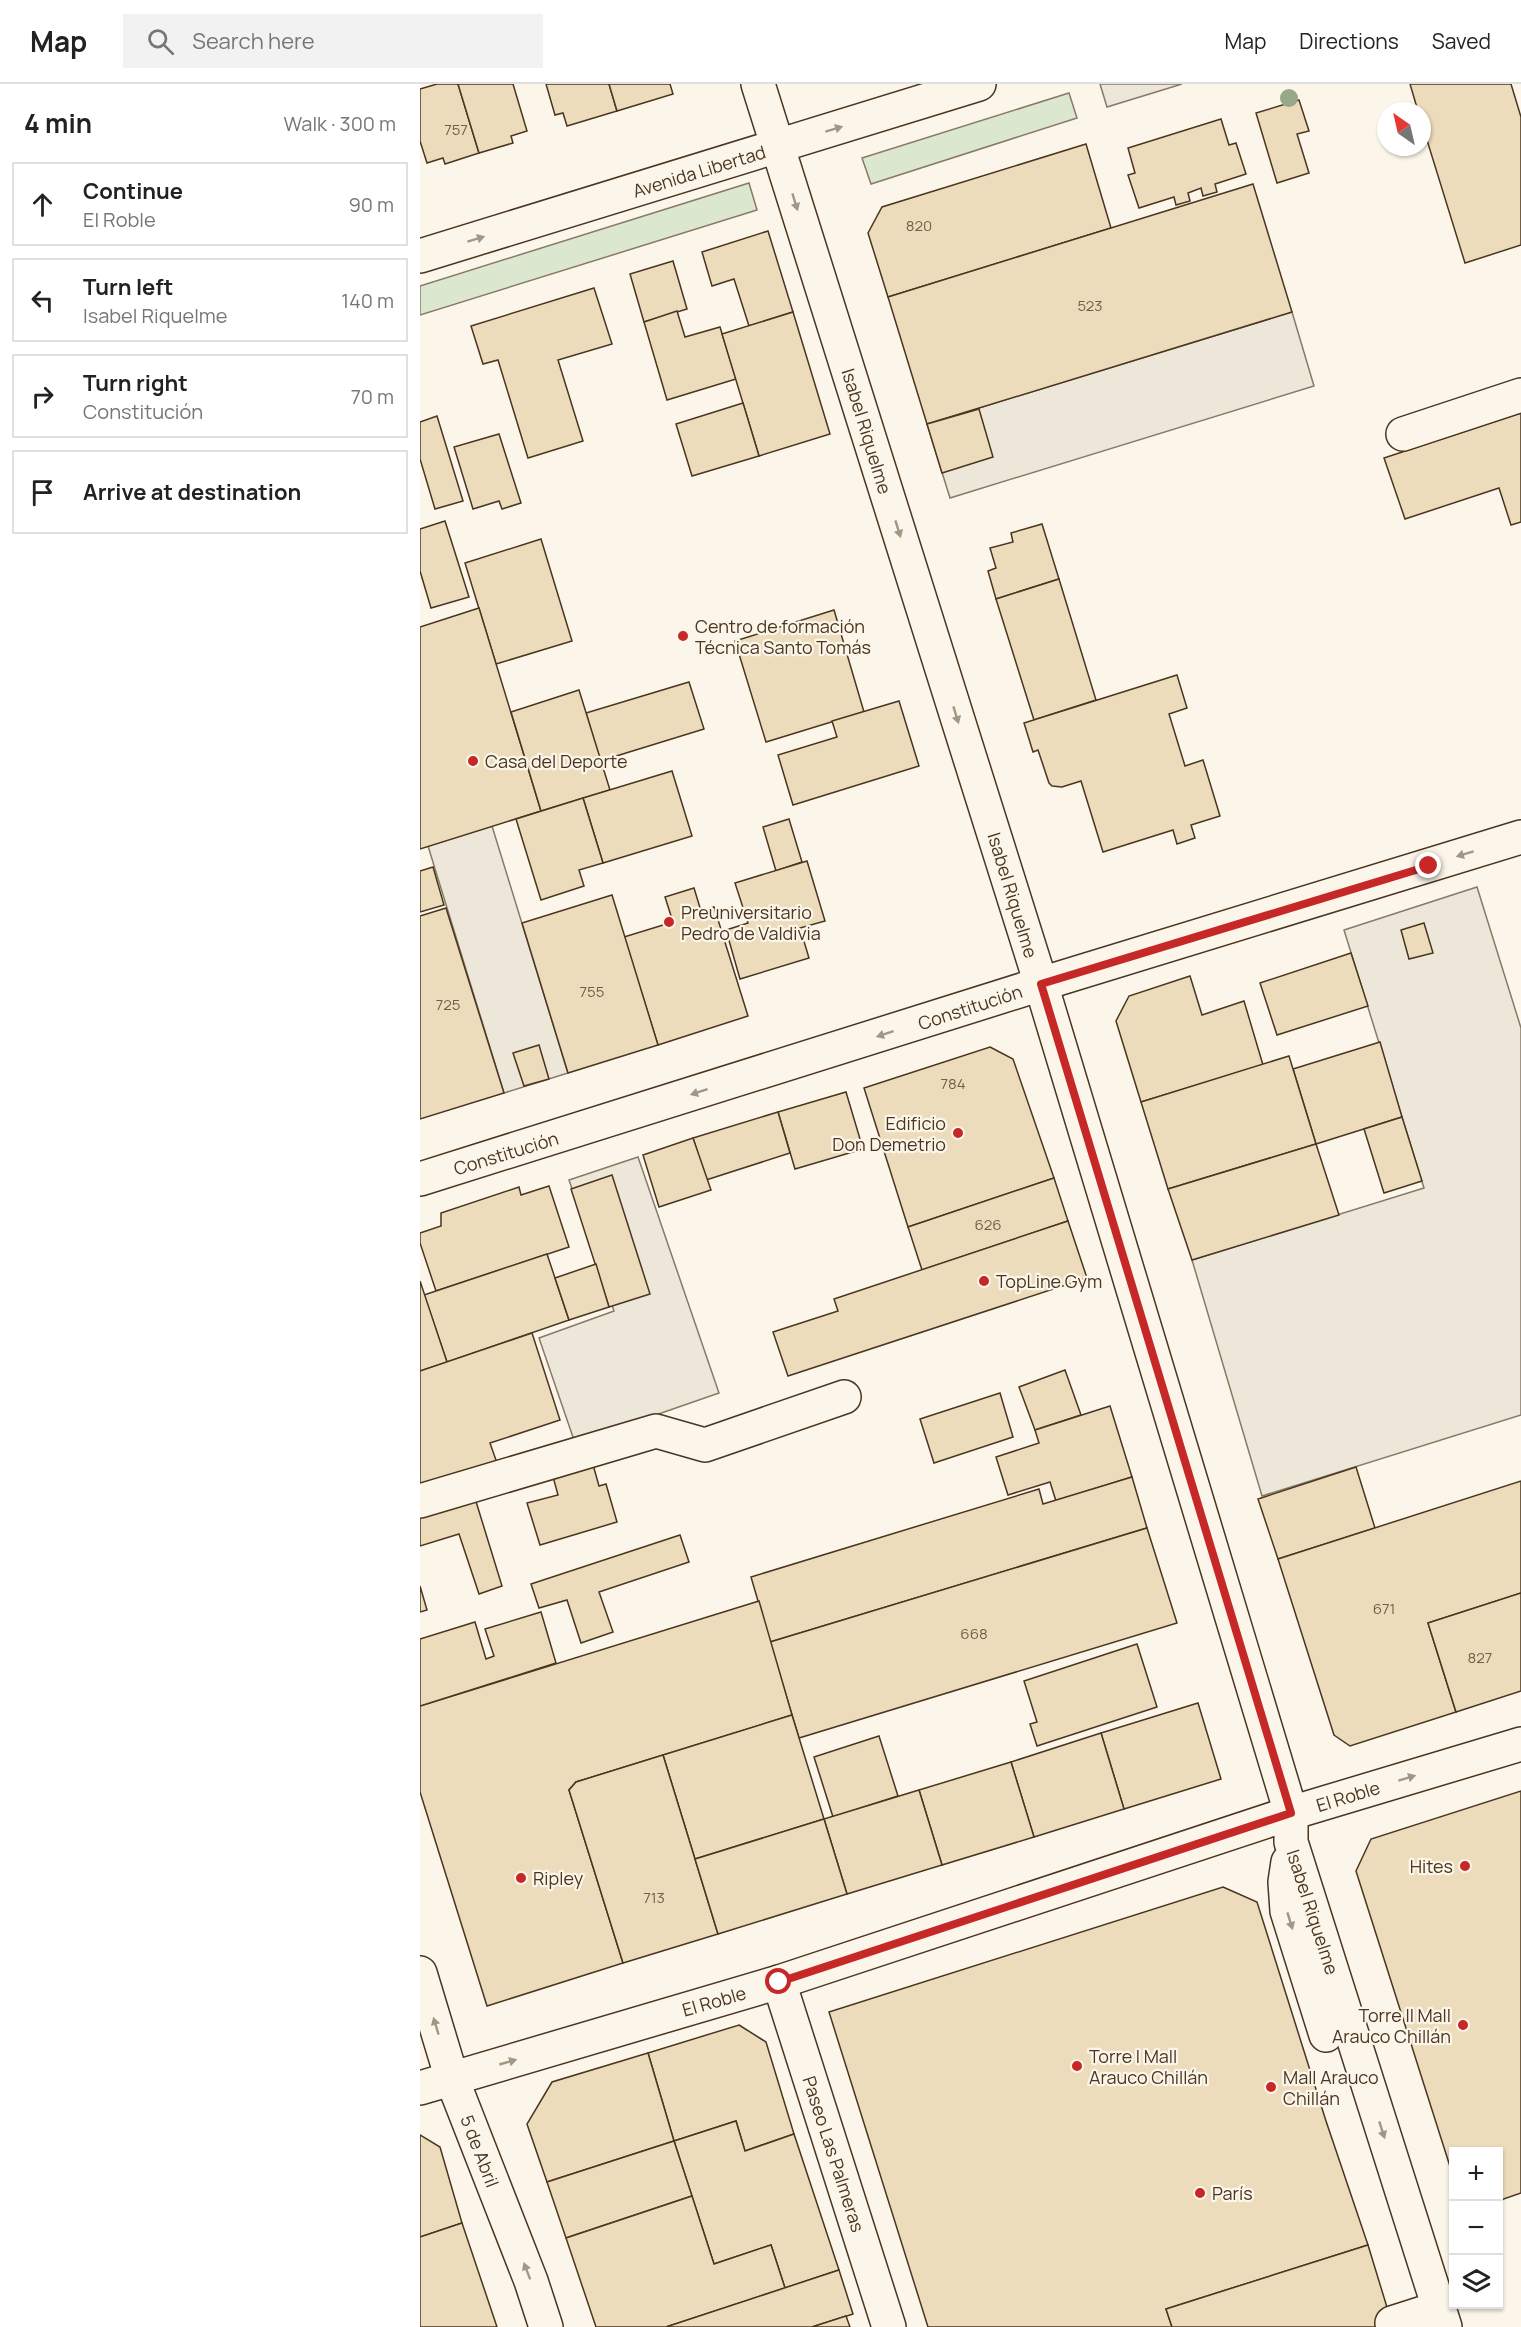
<!DOCTYPE html>
<html lang="en">
<head>
<meta charset="utf-8">
<style>
  :root { --surface:#fff; --page:#f2f2f2; --text:#222; --muted:#767676; --line:#e0e0e0 }
  body { margin:0; font-family:Manrope,sans-serif; background:var(--page); color:var(--text) }
  .controls { position:absolute; right:18px; bottom:18px; display:grid; overflow:hidden; border-radius:0px; box-shadow:0 2px 4px #0004 }
  .controls button { width:54px; height:54px; display:grid; place-items:center; padding:0; border:0; border-bottom:2px solid var(--line); background:var(--surface); color:var(--text); font:30px sans-serif }
  .compass { position:absolute; left:957px; top:18px; width:54px; height:54px; border-radius:50%; background:var(--surface); box-shadow:0 2px 4px #0004; rotate:326deg }
  .stop { position:absolute; width:18px; height:18px; margin:-14px; border:4px solid #c62828; border-radius:50%; background:#fff }
  .stop.end { background:#c62828; border-color:#fff; box-shadow:0 2px 6px #0008 }
  .list { margin:0; padding:0; list-style:none }
  h2 { display:flex; justify-content:space-between; align-items:center; height:78px; margin:0; padding:0 24px; font-size:26px }
  h2 small { font-size:20px; font-weight:400; color:var(--muted) }
  .list li { display:grid; grid-template-columns:39px 1fr auto; gap:18px; align-items:center; box-sizing:border-box; height:84px; margin:0 12px 12px; padding:0 12px; border:2px solid var(--line); border-radius:0px }
  .list b { display:block; font-size:22px; white-space:nowrap }
  .list p { margin:0; font-size:20px; white-space:nowrap; color:var(--muted) }
  .list em { font-size:20px; font-style:normal; color:var(--muted) }
  .icon { flex:none; width:33px; height:33px; fill:none; stroke:currentColor; stroke-width:2; stroke-linecap:round; stroke-linejoin:round }
  .map { position:relative; flex:none; width:1101px; height:2243px; overflow:hidden }
  header { display:flex; align-items:center; gap:36px; box-sizing:border-box; height:84px; padding:0 30px; background:var(--surface); border-bottom:2px solid var(--line) }
  header strong { font-size:28px }
  nav { display:flex; gap:33px; margin-inline-start:auto; font-size:21px }
  .search { width:420px; height:54px; background:var(--page); display:flex; align-items:center; gap:15px; box-sizing:border-box; padding:0 21px; border-radius:0px; color:var(--muted); font-size:22px }
  main { display:flex }
  aside { flex:1; background:var(--surface) }
  .map>svg:first-child { display:block }
  .green { fill:#dce7d0; stroke:#887966; stroke-width:1.5 }
  .parking { fill:#ede7d9; stroke:#887966; stroke-width:1.5 }
  .building { fill:#ecdcbc; stroke:#4a3520; stroke-width:1.5 }
  .lines { fill:none; stroke-linecap:round; stroke-linejoin:round }
  .minor-casing { stroke:#4a3520; stroke-width:36 }
  .major-casing { stroke:#4a3520; stroke-width:36 }
  .minor { stroke:#fbf6e9; stroke-width:33 }
  .major { stroke:#fbf6e9; stroke-width:33 }
  .tree { fill:#96a887 }
  .oneway { fill:#a29684 }
  .route { stroke:#c62828; stroke-width:8 }
  .poi-dot { fill:#c62828; stroke:#fbf6e9; stroke-width:2 }
  .labels { text-anchor:middle; dominant-baseline:central; stroke-width:4.5; stroke-linejoin:round; paint-order:stroke }
  .number-label { font-size:15px; fill:#725f47 }
  .street-label { font-size:18px; fill:#4a3520; stroke:#fbf6e9 }
  .poi-label { font-size:18px; fill:#4a3520; stroke:#fbf6e9; text-anchor:start }
</style>
</head>
<body>
<header>
<strong>Map</strong>
<div class="search"><svg class="icon" aria-label="search" viewBox="0 0 24 24"><circle cx="10" cy="10" r="6"/><path d="M15 15l6 6"/></svg>Search here</div>
<nav><a>Map</a><a>Directions</a><a>Saved</a></nav>
</header>
<main>
<aside>
<h2>4 min<small>Walk · 300 m</small></h2>
<ul class="list">
<li><svg class="icon" aria-label="ahead" viewBox="0 0 24 24"><path d="M12 20V5M6 11l6-6 6 6"/></svg><div><b>Continue</b><p>El Roble</p></div><em>90 m</em></li>
<li><svg class="icon" aria-label="left" viewBox="0 0 24 24"><path d="M17 20v-9H6M10 6l-5 5 5 5"/></svg><div><b>Turn left</b><p>Isabel Riquelme</p></div><em>140 m</em></li>
<li><svg class="icon" aria-label="right" viewBox="0 0 24 24"><path d="M7 20v-9h11M14 6l5 5-5 5"/></svg><div><b>Turn right</b><p>Constitución</p></div><em>70 m</em></li>
<li><svg class="icon" aria-label="arrive" viewBox="0 0 24 24"><path d="M6 21V4h12l-3 4 3 4H6"/></svg><div><b>Arrive at destination</b></div></li>
</ul>
</aside>
<div class="map">
<svg width="1101" height="2243" viewBox="0 0 1101 2243">
  <rect width="100%" height="100%" fill="#fbf6e9"/>
  <g class="green">
    <polygon points="649,9 657,34 451,100 442,74"/>
    <polygon points="329,99 337,126 0,231 0,202"/>
  </g>
  <g class="parking">
    <polygon points="680,0 762,0 687,23"/>
    <polygon points="872,228 894,302 530,414 507,340"/>
    <polygon points="72,742 148,989 84,1009 8,762"/>
    <polygon points="1057,803 1101,944 1101,1331 842,1412 772,1176 1004,1104 924,846"/>
    <polygon points="218,1073 299,1309 155,1359 119,1254 194,1227 149,1096"/>
  </g>
  <g class="building">
    <polygon points="17,0 38,0 59,69 25,80 23,74 7,79 0,57 0,5"/>
    <polygon points="38,0 93,0 107,47 91,52 93,59 59,69"/>
    <polygon points="126,0 189,0 197,27 147,42 143,29 135,31"/>
    <polygon points="189,0 250,0 253,10 197,27"/>
    <polygon points="990,0 1091,0 1101,33 1101,161 1045,179 1002,40 1002,27 998,27"/>
    <polygon points="879,16 889,47 877,50 889,89 857,99 836,29"/>
    <polygon points="801,35 809,61 816,59 826,90 795,100 797,108 783,112 781,104 768,109 770,117 756,121 754,113 719,124 708,91 715,89 708,64"/>
    <polygon points="666,60 691,144 468,213 448,149 462,123"/>
    <polygon points="833,100 872,228 507,340 468,213"/>
    <polygon points="348,147 373,228 329,242 314,195 292,202 282,168"/>
    <polygon points="253,177 267,225 224,238 210,190"/>
    <polygon points="174,204 192,260 138,276 163,357 108,374 78,276 63,280 51,242"/>
    <polygon points="257,227 265,253 300,243 316,295 247,316 224,238"/>
    <polygon points="373,228 410,350 339,372 302,250"/>
    <polygon points="323,319 339,372 272,392 256,340"/>
    <polygon points="559,325 573,373 522,389 507,340"/>
    <polygon points="1101,329 1101,438 1091,441 1079,404 985,435 964,374"/>
    <polygon points="17,332 43,417 15,425 0,375 0,338"/>
    <polygon points="79,350 101,419 82,425 79,417 53,425 34,363"/>
    <polygon points="25,437 49,513 11,524 0,487 0,445"/>
    <polygon points="622,440 639,495 576,515 568,487 576,484 570,464 593,458 591,449"/>
    <polygon points="121,455 152,557 76,580 45,479"/>
    <polygon points="639,495 676,616 614,636 576,515"/>
    <polygon points="59,524 121,727 0,765 0,543"/>
    <polygon points="414,526 444,628 346,658 315,557"/>
    <polygon points="757,591 767,624 749,630 765,682 783,676 800,732 771,741 775,754 757,760 753,746 683,768 661,697 642,703 632,702 629,699 618,666 613,668 604,639"/>
    <polygon points="269,598 284,645 180,677 166,629"/>
    <polygon points="159,606 190,706 121,727 91,628"/>
    <polygon points="479,617 499,682 373,721 358,671 417,653 412,637"/>
    <polygon points="252,687 272,752 183,779 163,714"/>
    <polygon points="163,714 183,779 159,786 164,802 121,816 96,735"/>
    <polygon points="369,735 382,778 356,787 343,743"/>
    <polygon points="387,777 405,837 380,844 389,874 320,895 306,846 328,839 315,799"/>
    <polygon points="13,783 24,821 0,828 0,787"/>
    <polygon points="274,804 281,827 294,823 328,932 238,961 204,853 253,838 245,813"/>
    <polygon points="192,811 238,961 148,989 102,839"/>
    <polygon points="26,824 84,1009 0,1035 0,832"/>
    <polygon points="1004,839 1013,869 989,875 981,846"/>
    <polygon points="931,869 948,922 857,951 840,899"/>
    <polygon points="770,892 782,931 824,917 843,981 721,1018 696,937 709,912"/>
    <polygon points="960,958 982,1033 896,1060 873,985"/>
    <polygon points="119,961 129,995 104,1002 93,969"/>
    <polygon points="570,963 593,975 634,1094 488,1143 444,1004"/>
    <polygon points="869,972 896,1060 748,1105 721,1018"/>
    <polygon points="426,1008 443,1065 375,1085 358,1028"/>
    <polygon points="358,1028 370,1069 286,1096 273,1054"/>
    <polygon points="982,1033 1002,1097 964,1109 944,1045"/>
    <polygon points="273,1054 291,1106 239,1123 223,1071"/>
    <polygon points="896,1060 919,1131 772,1176 748,1105"/>
    <polygon points="192,1091 230,1210 189,1223 151,1105"/>
    <polygon points="634,1094 648,1137 502,1186 488,1143"/>
    <polygon points="129,1102 149,1163 16,1207 0,1159 0,1149 21,1142 21,1129 99,1103 101,1111"/>
    <polygon points="648,1137 667,1194 368,1292 353,1248 418,1227 414,1215"/>
    <polygon points="127,1170 149,1236 27,1278 4,1211"/>
    <polygon points="176,1180 189,1223 149,1236 135,1194"/>
    <polygon points="0,1197 27,1278 0,1287"/>
    <polygon points="112,1249 140,1336 70,1359 77,1379 0,1404 0,1287"/>
    <polygon points="645,1286 661,1331 615,1346 599,1303"/>
    <polygon points="580,1309 593,1353 514,1379 500,1335"/>
    <polygon points="690,1322 712,1393 636,1417 630,1398 588,1411 576,1373 619,1359 615,1346"/>
    <polygon points="172,1377 179,1402 186,1400 197,1438 120,1461 107,1419 138,1411 132,1389"/>
    <polygon points="936,1383 955,1444 858,1475 838,1415"/>
    <polygon points="712,1393 727,1444 350,1558 331,1493 619,1405 623,1420"/>
    <polygon points="1101,1397 1101,1509 1008,1539 1036,1628 930,1662 914,1651 858,1475"/>
    <polygon points="54,1411 82,1502 59,1510 39,1450 0,1462 0,1429"/>
    <polygon points="727,1444 757,1539 379,1654 350,1558"/>
    <polygon points="260,1451 269,1478 179,1508 193,1548 161,1559 147,1516 119,1524 111,1500"/>
    <polygon points="0,1502 7,1526 0,1528"/>
    <polygon points="1101,1509 1101,1607 1036,1628 1008,1539"/>
    <polygon points="339,1517 372,1631 156,1698 149,1706 203,1879 67,1922 0,1708 0,1622"/>
    <polygon points="121,1528 136,1579 0,1622 0,1555 55,1538 66,1575 74,1572 65,1545"/>
    <polygon points="717,1560 737,1623 617,1662 610,1640 617,1638 604,1597"/>
    <polygon points="778,1619 801,1695 704,1725 681,1649"/>
    <polygon points="372,1631 404,1735 275,1775 243,1671"/>
    <polygon points="681,1649 704,1725 614,1753 591,1678"/>
    <polygon points="459,1652 478,1712 413,1733 394,1673"/>
    <polygon points="243,1671 298,1850 203,1879 149,1706 156,1698"/>
    <polygon points="591,1678 614,1753 522,1781 499,1706"/>
    <polygon points="499,1706 522,1781 427,1810 404,1735"/>
    <polygon points="1101,1707 1101,2109 1078,2117 1078,2068 1034,2068 1034,2095 936,1787 951,1755"/>
    <polygon points="404,1735 427,1810 298,1850 275,1775"/>
    <polygon points="803,1803 837,1818 906,2037 948,2161 746,2225 752,2243 508,2243 409,1928"/>
    <polygon points="319,1941 346,1958 374,2050 325,2067 316,2037 254,2057 228,1969"/>
    <polygon points="228,1969 254,2057 127,2098 107,2040 132,1998"/>
    <polygon points="316,2037 325,2067 374,2050 419,2186 365,2204 351,2161 294,2180 254,2057"/>
    <polygon points="0,2051 20,2063 42,2139 0,2153"/>
    <polygon points="254,2057 272,2112 146,2154 127,2098"/>
    <polygon points="272,2112 294,2180 351,2161 365,2204 246,2243 176,2243 146,2154"/>
    <polygon points="42,2139 77,2243 0,2243 0,2153"/>
    <polygon points="948,2161 973,2243 752,2243 746,2225"/>
    <polygon points="419,2186 433,2230 392,2243 246,2243"/>
    <polygon points="426,2232 430,2243 392,2243"/>
  </g>
  <g class="lines">
    <defs>
      <g id="minor">
        <polyline points="338,0 621,900 871,1729 871,1758 1025,2243"/>
        <polyline points="983,350 1101,311"/>
        <polyline points="0,1417 236,1347 285,1361 424,1313"/>
        <polyline points="868,1778 865,1798 867,1827 906,1951"/>
        <polyline points="0,1889 32,1995 111,2197 126,2243"/>
        <polyline points="359,1898 469,2243"/>
        <polyline points="0,2004 359,1898 871,1729 1101,1660"/>
        <polyline points="972,2239 1019,2224"/>
      </g>
      <g id="major">
        <polyline points="0,172 559,0"/>
        <polyline points="0,1095 621,900 1101,753"/>
      </g>
    </defs>
    <use href="#minor" class="minor-casing"/>
    <use href="#major" class="major-casing"/>
    <use href="#minor" class="minor"/>
    <use href="#major" class="major"/>
  </g>
  <circle class="tree" cx="869" cy="14" r="9"/>
  <defs><path id="oneway-solid" d="M-6-.8H1V-3.2L6.5 0L1 3.2V.8H-6Z" transform="scale(1.5)"/></defs>
  <g class="oneway">
    <use href="#oneway-solid" transform="translate(414 45) rotate(-17)"/>
    <use href="#oneway-solid" transform="translate(375 118) rotate(73)"/>
    <use href="#oneway-solid" transform="translate(56 155) rotate(-17)"/>
    <use href="#oneway-solid" transform="translate(478 445) rotate(73)"/>
    <use href="#oneway-solid" transform="translate(536 631) rotate(73)"/>
    <use href="#oneway-solid" transform="translate(1045 770) rotate(163)"/>
    <use href="#oneway-solid" transform="translate(465 950) rotate(162)"/>
    <use href="#oneway-solid" transform="translate(279 1008) rotate(162)"/>
    <use href="#oneway-solid" transform="translate(987 1694) rotate(-17)"/>
    <use href="#oneway-solid" transform="translate(870 1837) rotate(73)"/>
    <use href="#oneway-solid" transform="translate(16 1942) rotate(-107)"/>
    <use href="#oneway-solid" transform="translate(88 1978) rotate(-16)"/>
    <use href="#oneway-solid" transform="translate(962 2046) rotate(72)"/>
    <use href="#oneway-solid" transform="translate(107 2187) rotate(-111)"/>
  </g>
  <g class="lines">
    <polyline class="route" points="359,1898 871,1729 621,900 1009,782"/>
  </g>
  <g class="poi-dot">
    <circle cx="263" cy="552" r="6"/>
    <circle cx="53" cy="677" r="6"/>
    <circle cx="249" cy="838" r="6"/>
    <circle cx="538" cy="1049" r="6"/>
    <circle cx="564" cy="1197" r="6"/>
    <circle cx="1045" cy="1782" r="6"/>
    <circle cx="101" cy="1794" r="6"/>
    <circle cx="1043" cy="1941" r="6"/>
    <circle cx="657" cy="1982" r="6"/>
    <circle cx="851" cy="2003" r="6"/>
    <circle cx="780" cy="2109" r="6"/>
  </g>
  <g class="labels">
    <g class="number-label">
      <text x="36" y="45">757</text>
      <text x="499" y="141">820</text>
      <text x="670" y="221">523</text>
      <text x="172" y="907">755</text>
      <text x="28" y="920">725</text>
      <text x="533" y="999">784</text>
      <text x="568" y="1140">626</text>
      <text x="964" y="1524">671</text>
      <text x="554" y="1549">668</text>
      <text x="1060" y="1573">827</text>
      <text x="234" y="1813">713</text>
    </g>
    <g class="street-label">
      <text transform="translate(279 87) rotate(-17)">Avenida Libertad</text>
      <text transform="translate(447 347) rotate(73)">Isabel Riquelme</text>
      <text transform="translate(593 811) rotate(73)">Isabel Riquelme</text>
      <text transform="translate(550 923) rotate(-18)">Constitución</text>
      <text transform="translate(86 1069) rotate(-17)">Constitución</text>
      <text transform="translate(928 1712) rotate(-17)">El Roble</text>
      <text transform="translate(893 1828) rotate(72)">Isabel Riquelme</text>
      <text transform="translate(294 1917) rotate(-16)">El Roble</text>
      <text transform="translate(60 2067) rotate(69)">5 de Abril</text>
      <text transform="translate(414 2070) rotate(72)">Paseo Las Palmeras</text>
    </g>
    <g class="poi-label">
      <text x="275" y="542">Centro de formación<tspan x="275" dy="21">Técnica Santo Tomás</tspan></text>
      <text x="65" y="677">Casa del Deporte</text>
      <text x="261" y="828">Preuniversitario<tspan x="261" dy="21">Pedro de Valdivia</tspan></text>
      <text x="526" y="1039" text-anchor="end">Edificio<tspan x="526" dy="21">Don Demetrio</tspan></text>
      <text x="576" y="1197">TopLine Gym</text>
      <text x="1033" y="1782" text-anchor="end">Hites</text>
      <text x="113" y="1794">Ripley</text>
      <text x="1031" y="1931" text-anchor="end">Torre II Mall<tspan x="1031" dy="21">Arauco Chillán</tspan></text>
      <text x="669" y="1972">Torre I Mall<tspan x="669" dy="21">Arauco Chillán</tspan></text>
      <text x="863" y="1993">Mall Arauco<tspan x="863" dy="21">Chillán</tspan></text>
      <text x="792" y="2109">París</text>
    </g>
  </g>
</svg>
<div class="controls">
<button>+</button>
<button>−</button>
<button><svg class="icon" aria-label="layers" viewBox="0 0 24 24"><path d="M12 4l9 5-9 5-9-5zM3 14l9 5 9-5"/></svg></button>
</div>
<svg class="compass" viewBox="-18 -18 36 36"><path d="M0-13l5 13h-10z" fill="#e53935"/><path d="M0 13l5-13h-10z" fill="#767676"/></svg>
<div class="stop" style="left:359px;top:1898px"></div>
<div class="stop end" style="left:1009px;top:782px"></div>
</div>
</main>
</body>
</html>
